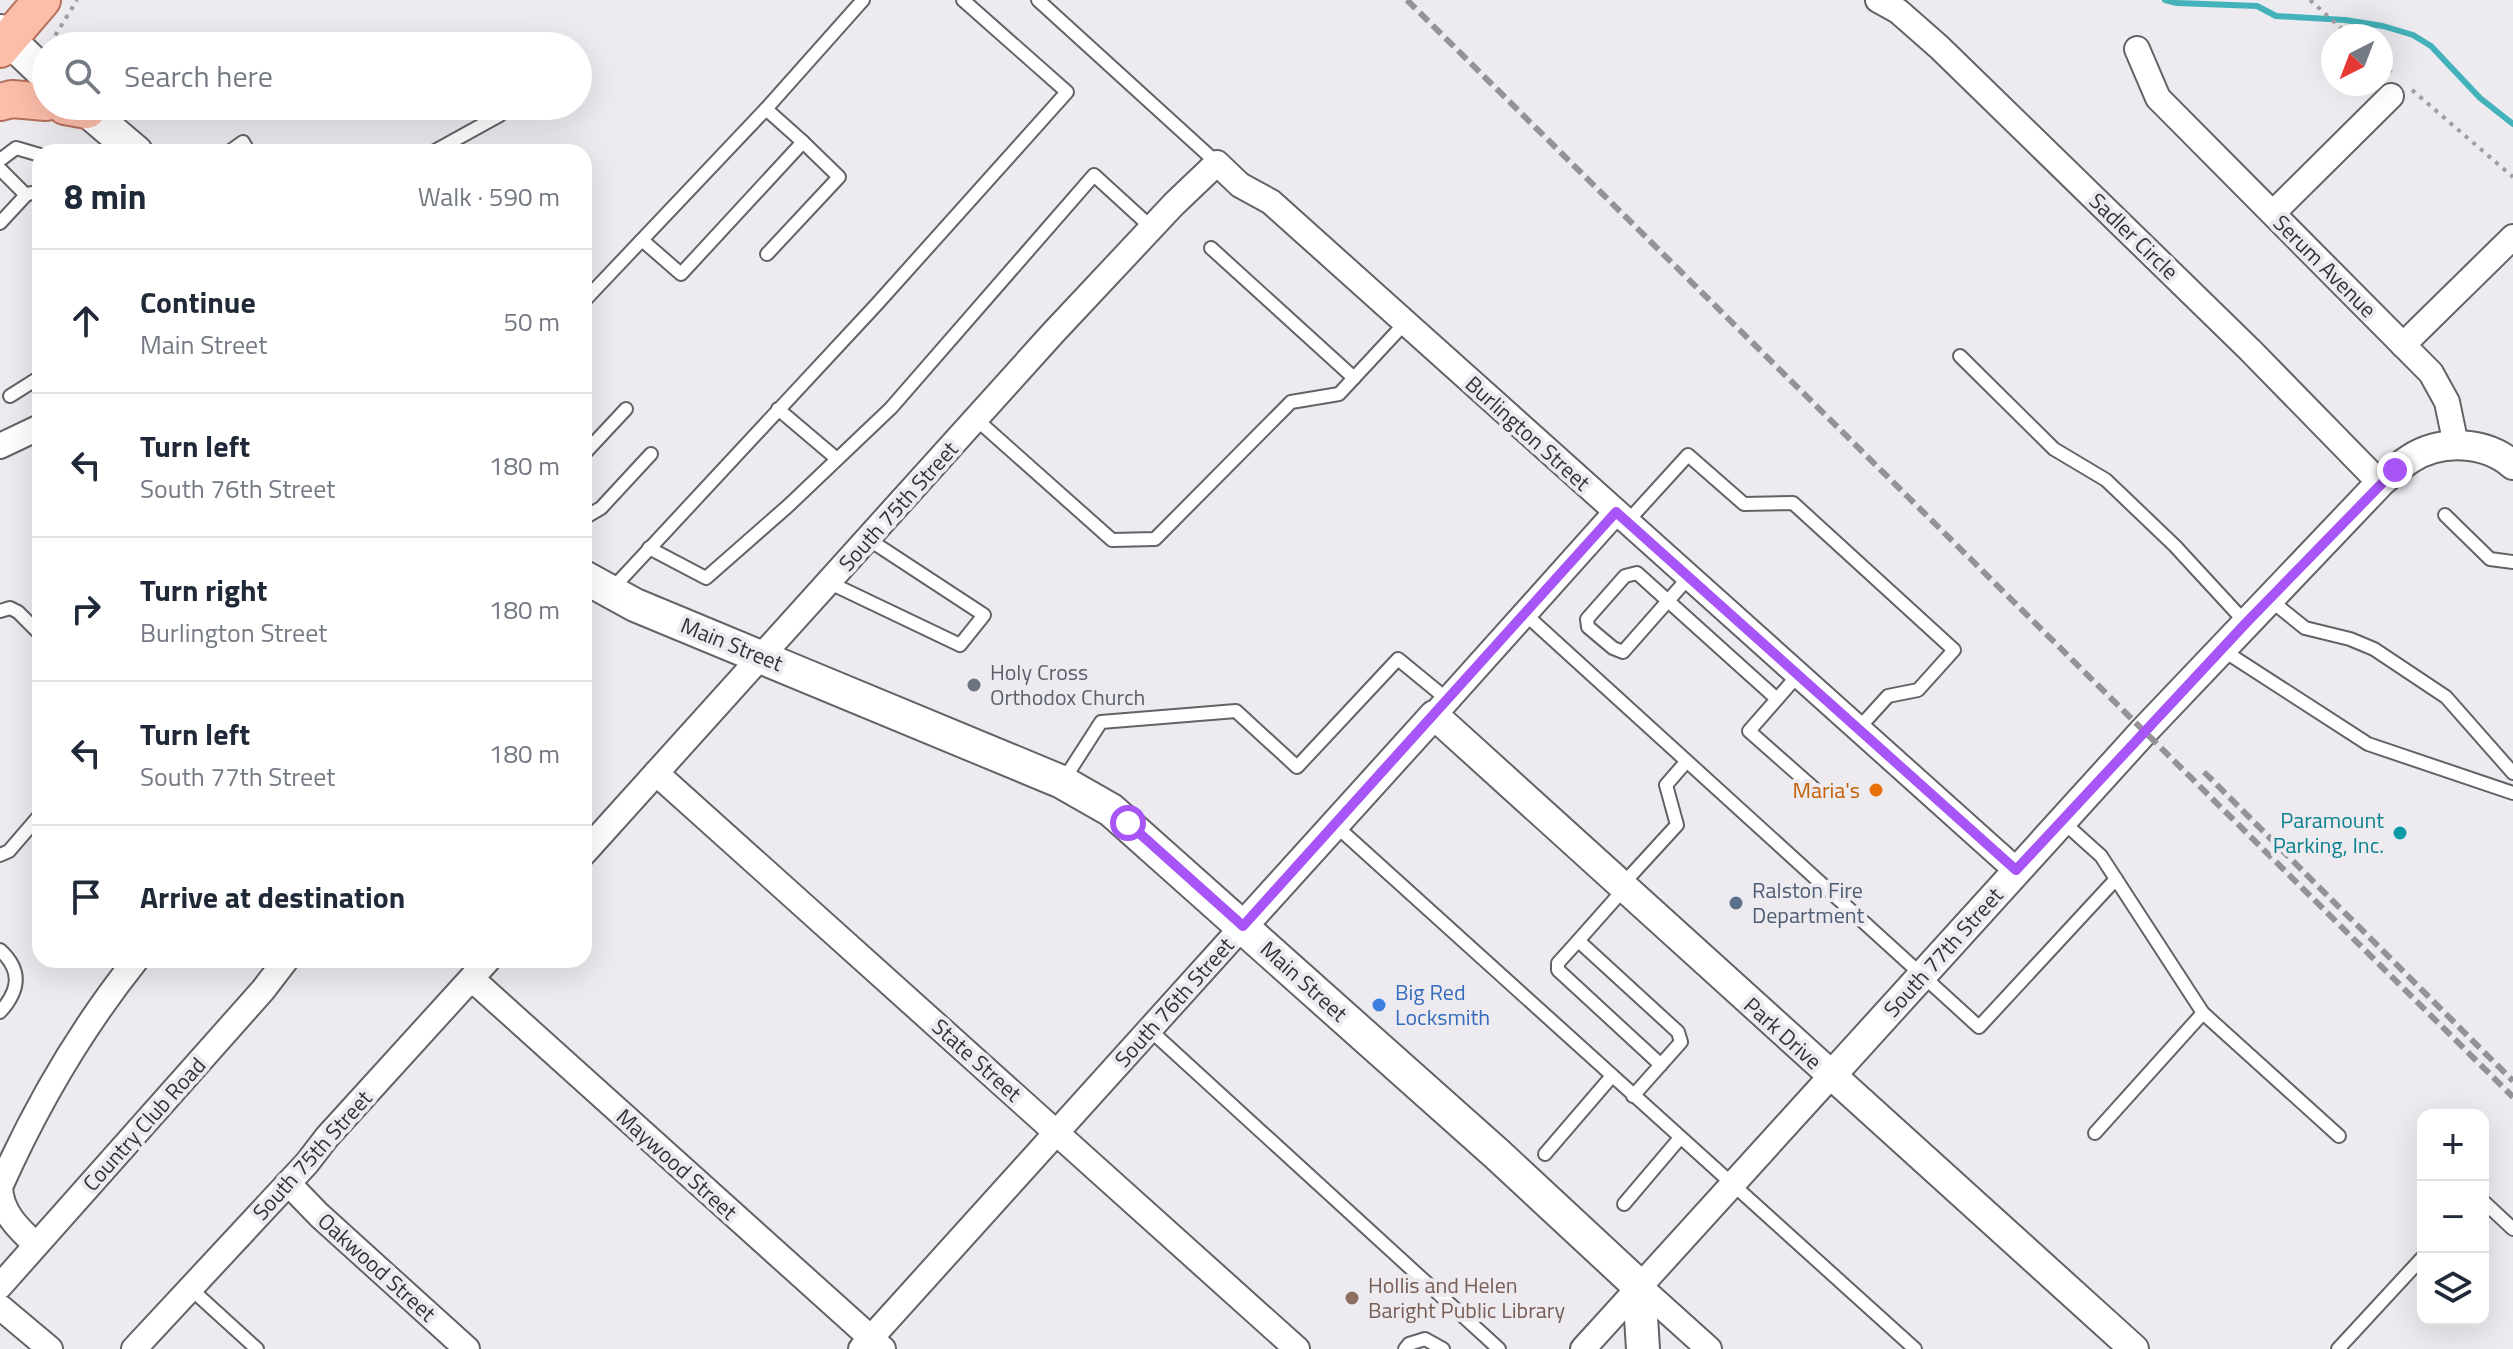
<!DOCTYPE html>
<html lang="en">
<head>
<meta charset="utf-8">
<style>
  :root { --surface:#fff; --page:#f6f6f7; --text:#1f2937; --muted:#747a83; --line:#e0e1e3 }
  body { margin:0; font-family:"Titillium Web",sans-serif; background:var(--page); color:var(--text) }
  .controls { position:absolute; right:24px; bottom:24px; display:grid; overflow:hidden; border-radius:16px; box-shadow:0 8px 32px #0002 }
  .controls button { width:72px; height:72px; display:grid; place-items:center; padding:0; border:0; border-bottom:2px solid var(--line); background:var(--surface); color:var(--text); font:40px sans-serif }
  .compass { position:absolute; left:2321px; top:24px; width:72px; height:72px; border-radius:50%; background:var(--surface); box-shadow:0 8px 32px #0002; rotate:222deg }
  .stop { position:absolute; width:24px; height:24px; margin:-18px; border:6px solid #a855f7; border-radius:50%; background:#fff }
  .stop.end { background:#a855f7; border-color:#fff; box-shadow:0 2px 8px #0008 }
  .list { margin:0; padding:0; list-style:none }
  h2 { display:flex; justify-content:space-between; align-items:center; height:104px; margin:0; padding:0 32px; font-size:34px }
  h2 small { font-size:26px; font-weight:400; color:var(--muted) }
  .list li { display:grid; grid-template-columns:52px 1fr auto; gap:24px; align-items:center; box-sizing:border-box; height:144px; padding:0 32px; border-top:2px solid var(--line) }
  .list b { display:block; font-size:30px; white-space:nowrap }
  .list p { margin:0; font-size:26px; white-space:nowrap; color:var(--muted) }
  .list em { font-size:26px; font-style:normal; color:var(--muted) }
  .icon { flex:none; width:44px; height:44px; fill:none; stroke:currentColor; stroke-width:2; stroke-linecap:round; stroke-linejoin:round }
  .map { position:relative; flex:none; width:2513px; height:1349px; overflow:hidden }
  .search { position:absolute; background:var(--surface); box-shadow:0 8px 32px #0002; left:32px; top:32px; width:560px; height:88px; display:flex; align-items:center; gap:20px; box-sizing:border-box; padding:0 28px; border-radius:44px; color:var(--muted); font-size:30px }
  .panel { position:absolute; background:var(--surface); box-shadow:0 8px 32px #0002; left:32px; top:144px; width:560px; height:824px; border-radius:24px }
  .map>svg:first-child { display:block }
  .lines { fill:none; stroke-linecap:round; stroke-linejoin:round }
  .stream { stroke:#43b2ba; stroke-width:6 }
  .service-casing { stroke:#646267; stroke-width:16 }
  .minor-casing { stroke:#646267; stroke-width:28 }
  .tertiary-casing { stroke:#646267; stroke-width:32 }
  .secondary-casing { stroke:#646267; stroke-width:36 }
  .primary-casing { stroke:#b6705b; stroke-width:40 }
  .path { stroke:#a19ea3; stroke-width:4; stroke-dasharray:4 6; stroke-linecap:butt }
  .service { stroke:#fff; stroke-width:12 }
  .minor { stroke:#fff; stroke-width:24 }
  .tertiary { stroke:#fff; stroke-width:28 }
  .secondary { stroke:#fff; stroke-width:32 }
  .primary { stroke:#fdbea9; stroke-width:36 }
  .rail { stroke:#949296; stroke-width:6; stroke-dasharray:12 6; stroke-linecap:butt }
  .route { stroke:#a855f7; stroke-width:10 }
  .worship-dot { fill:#6b7280; stroke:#edeaf0; stroke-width:3 }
  .food-dot { fill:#e8710a; stroke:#edeaf0; stroke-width:3 }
  .culture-dot { fill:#0f9aa8; stroke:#edeaf0; stroke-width:3 }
  .service-dot { fill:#5c6f8a; stroke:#edeaf0; stroke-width:3 }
  .shop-dot { fill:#3f7fe0; stroke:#edeaf0; stroke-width:3 }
  .education-dot { fill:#8d6e63; stroke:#edeaf0; stroke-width:3 }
  .labels { text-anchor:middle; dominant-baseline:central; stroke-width:8; stroke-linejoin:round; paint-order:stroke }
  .street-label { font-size:22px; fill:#333234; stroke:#edeaf0 }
  .worship-label { font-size:22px; fill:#5b616d; stroke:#edeaf0; text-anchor:start }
  .food-label { font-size:22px; fill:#c56008; stroke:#edeaf0; text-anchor:end }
  .culture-label { font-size:22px; fill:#0d838f; stroke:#edeaf0; text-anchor:end }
  .service-label { font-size:22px; fill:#4e5e75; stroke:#edeaf0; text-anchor:start }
  .shop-label { font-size:22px; fill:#366cbe; stroke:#edeaf0; text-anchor:start }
  .education-label { font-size:22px; fill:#785e54; stroke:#edeaf0; text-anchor:start }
</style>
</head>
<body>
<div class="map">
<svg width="2513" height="1349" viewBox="0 0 2513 1349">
  <rect width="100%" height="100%" fill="#edeaf0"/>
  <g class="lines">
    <polyline class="stream" points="2165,0 2177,3 2257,6 2276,16 2345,20 2383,26 2413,35 2431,46 2480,98 2513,124"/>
    <defs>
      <g id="service">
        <polyline points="1038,0 1217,163"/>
        <polyline points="229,152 243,142 249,152"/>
        <polyline points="433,152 500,115"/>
        <polyline points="0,160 16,148 40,155"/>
        <polyline points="0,169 26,195"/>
        <polyline points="0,223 26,195 31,193 40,195"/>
        <polyline points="642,240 681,274 803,142 766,109"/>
        <polyline points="1211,248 1354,378"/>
        <polyline points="767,254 839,177 803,142"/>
        <polyline points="584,301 766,109 863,0"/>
        <polyline points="1960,356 2054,449 2106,480 2175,546 2246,623"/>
        <polyline points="10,396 40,377"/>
        <polyline points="778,409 837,459"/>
        <polyline points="976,419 1112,540 1155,539 1291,402 1339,394 1405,323"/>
        <polyline points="584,454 626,409"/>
        <polyline points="584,513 589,515 601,508 651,454"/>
        <polyline points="2445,515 2490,559 2513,562"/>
        <polyline points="1627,522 1688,455 1744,504 1793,503 1954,650 1918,690 1888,696 1858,729"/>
        <polyline points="649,548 706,578 788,506 891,408 1094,175 1152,228"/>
        <polyline points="1689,577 1623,652 1613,648 1588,627 1587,619 1625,576 1637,573 1777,699"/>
        <polyline points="828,582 960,645 984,615 868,539"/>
        <polyline points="612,589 877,304 1067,92 963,0"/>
        <polyline points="2269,599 2305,628 2350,639 2374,649 2446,697 2513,773"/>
        <polyline points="0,611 10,608 18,612 40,634"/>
        <polyline points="1525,614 1979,1027 2116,879"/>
        <polyline points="2221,649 2368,744 2513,793"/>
        <polyline points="1798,675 1749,731 1818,792"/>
        <polyline points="1063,781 1101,722 1236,711 1297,767 1398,659 1448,700"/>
        <polyline points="2061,820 2101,856 2203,1013 2339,1136"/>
        <polyline points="1335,825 1915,1349"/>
        <polyline points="0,855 9,851 40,815"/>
        <polyline points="1621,886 1677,825 1666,785 1686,762"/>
        <polyline points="1577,942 1624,889"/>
        <path d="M 0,950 C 23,971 19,991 0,1012"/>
        <polyline points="1150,1030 1499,1349"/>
        <polyline points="1633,1096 1681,1042 1678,1032 1583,945 1577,942 1558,963 1558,970 1661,1065"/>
        <polyline points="2095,1133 2203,1013"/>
        <polyline points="1545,1154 1612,1076"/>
        <polyline points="2483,1201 2513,1229"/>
        <polyline points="1624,1204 1680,1138"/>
        <polyline points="190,1288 257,1349"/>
        <polyline points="1405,1349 1409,1344 1425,1339 1443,1349"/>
        <polyline points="2338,1349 2423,1257"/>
      </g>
      <g id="minor">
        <polyline points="1878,0 1898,11 1939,47 2250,350 2380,483"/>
        <polyline points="2137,49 2158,98 2431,373 2447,402 2456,445"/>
        <polyline points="2273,213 2391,96"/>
        <polyline points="2403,345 2513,237"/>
        <polyline points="0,446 40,427"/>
        <polyline points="1434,715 1616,512"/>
        <polyline points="656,773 1297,1349"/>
        <polyline points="584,853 1053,333 1174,204 1217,163 1240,185 1271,202 2016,870"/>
        <polyline points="472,979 883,1349"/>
        <polyline points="288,1183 319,1215 467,1349"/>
        <path d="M 36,1245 C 19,1229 1,1213 0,1187 C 36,1106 81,1029 136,960"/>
        <polyline points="0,1286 263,990 286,960"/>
        <polyline points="1639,1286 1709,1349"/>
        <polyline points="0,1307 50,1349"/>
        <polyline points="134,1349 307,1163 327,1137 488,960"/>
        <polyline points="861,1349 1243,926"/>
        <polyline points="1583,1349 1830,1077"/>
      </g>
      <g id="tertiary">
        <polyline points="1243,926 1434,715 2134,1349"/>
        <path d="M 1830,1077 L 2144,731 L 2380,483 C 2389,475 2399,466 2410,459 C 2441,439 2486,441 2513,465"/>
      </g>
      <g id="secondary">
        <polyline points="0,31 46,75"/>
        <polyline points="82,106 136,152"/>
        <polyline points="584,577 635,605 1062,782 1111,810 1497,1154 1639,1286 1643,1349"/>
      </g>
      <g id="primary">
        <polyline points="0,49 42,0"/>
        <polyline points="0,102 12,99 46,102"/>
        <polyline points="65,106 87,110"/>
      </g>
    </defs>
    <use href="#service" class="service-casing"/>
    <use href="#minor" class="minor-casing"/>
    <use href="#tertiary" class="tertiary-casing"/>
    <use href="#secondary" class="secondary-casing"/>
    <use href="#primary" class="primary-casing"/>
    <g class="path">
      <polyline points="2310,0 2350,36"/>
      <polyline points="50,44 77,0"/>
      <polyline points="2381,63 2393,74"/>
      <polyline points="2412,90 2513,177"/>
    </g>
    <use href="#service" class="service"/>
    <use href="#minor" class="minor"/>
    <use href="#tertiary" class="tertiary"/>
    <use href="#secondary" class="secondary"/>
    <use href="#primary" class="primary"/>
    <g class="rail">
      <polyline points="1407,0 2513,1097"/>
      <polyline points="2204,772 2513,1081"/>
    </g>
  </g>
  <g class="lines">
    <polyline class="route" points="1128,823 1243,926 1616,512 2016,870 2246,623 2395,470"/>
  </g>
  <circle class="worship-dot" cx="974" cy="685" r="8"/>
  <circle class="food-dot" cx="1876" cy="790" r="8"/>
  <circle class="culture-dot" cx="2400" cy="833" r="8"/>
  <circle class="service-dot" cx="1736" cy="903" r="8"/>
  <circle class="shop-dot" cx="1379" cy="1005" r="8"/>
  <circle class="education-dot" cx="1352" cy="1298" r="8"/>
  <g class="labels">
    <g class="street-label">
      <text transform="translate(2134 236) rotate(44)">Sadler Circle</text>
      <text transform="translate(2325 266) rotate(45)">Serum Avenue</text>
      <text transform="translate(1528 433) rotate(42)">Burlington Street</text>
      <text transform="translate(898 506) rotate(-48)">South 75th Street</text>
      <text transform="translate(732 644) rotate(22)">Main Street</text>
      <text transform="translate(1943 952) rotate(-48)">South 77th Street</text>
      <text transform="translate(1304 981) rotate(42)">Main Street</text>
      <text transform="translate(1174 1002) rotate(-48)">South 76th Street</text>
      <text transform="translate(1783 1033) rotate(42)">Park Drive</text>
      <text transform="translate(977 1060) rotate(42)">State Street</text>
      <text transform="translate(144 1124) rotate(-48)">Country Club Road</text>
      <text transform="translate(312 1155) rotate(-48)">South 75th Street</text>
      <text transform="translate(677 1164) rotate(42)">Maywood Street</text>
      <text transform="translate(377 1267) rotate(42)">Oakwood Street</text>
    </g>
    <g class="worship-label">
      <text x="990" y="672">Holy Cross<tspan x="990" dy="25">Orthodox Church</tspan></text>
    </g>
    <g class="food-label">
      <text x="1860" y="790">Maria's</text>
    </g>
    <g class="culture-label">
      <text x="2384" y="820">Paramount<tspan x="2384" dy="25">Parking, Inc.</tspan></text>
    </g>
    <g class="service-label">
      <text x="1752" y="890">Ralston Fire<tspan x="1752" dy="25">Department</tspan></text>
    </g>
    <g class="shop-label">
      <text x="1395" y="992">Big Red<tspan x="1395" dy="25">Locksmith</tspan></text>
    </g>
    <g class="education-label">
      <text x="1368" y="1285">Hollis and Helen<tspan x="1368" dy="25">Baright Public Library</tspan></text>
    </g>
  </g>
</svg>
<div class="controls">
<button>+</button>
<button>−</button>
<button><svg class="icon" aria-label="layers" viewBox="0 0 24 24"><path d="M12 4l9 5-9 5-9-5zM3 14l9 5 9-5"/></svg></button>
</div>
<svg class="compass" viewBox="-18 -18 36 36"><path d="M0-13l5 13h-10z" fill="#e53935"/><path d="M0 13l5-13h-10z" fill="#747a83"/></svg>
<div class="stop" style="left:1128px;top:823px"></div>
<div class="stop end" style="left:2395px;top:470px"></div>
<div class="search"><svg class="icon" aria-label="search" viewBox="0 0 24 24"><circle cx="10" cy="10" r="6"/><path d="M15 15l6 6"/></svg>Search here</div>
<section class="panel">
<h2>8 min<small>Walk · 590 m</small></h2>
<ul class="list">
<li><svg class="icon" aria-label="ahead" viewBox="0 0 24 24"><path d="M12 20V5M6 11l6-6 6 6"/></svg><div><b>Continue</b><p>Main Street</p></div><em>50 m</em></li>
<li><svg class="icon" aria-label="left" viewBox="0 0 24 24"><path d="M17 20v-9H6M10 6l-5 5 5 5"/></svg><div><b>Turn left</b><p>South 76th Street</p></div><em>180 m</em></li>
<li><svg class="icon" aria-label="right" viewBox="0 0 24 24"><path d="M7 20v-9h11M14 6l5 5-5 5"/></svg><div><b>Turn right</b><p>Burlington Street</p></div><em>180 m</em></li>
<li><svg class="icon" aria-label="left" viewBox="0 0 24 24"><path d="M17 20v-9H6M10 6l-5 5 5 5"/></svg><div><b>Turn left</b><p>South 77th Street</p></div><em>180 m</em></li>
<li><svg class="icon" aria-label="arrive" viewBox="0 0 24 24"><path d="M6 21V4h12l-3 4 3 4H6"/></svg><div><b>Arrive at destination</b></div></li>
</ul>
</section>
</div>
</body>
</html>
